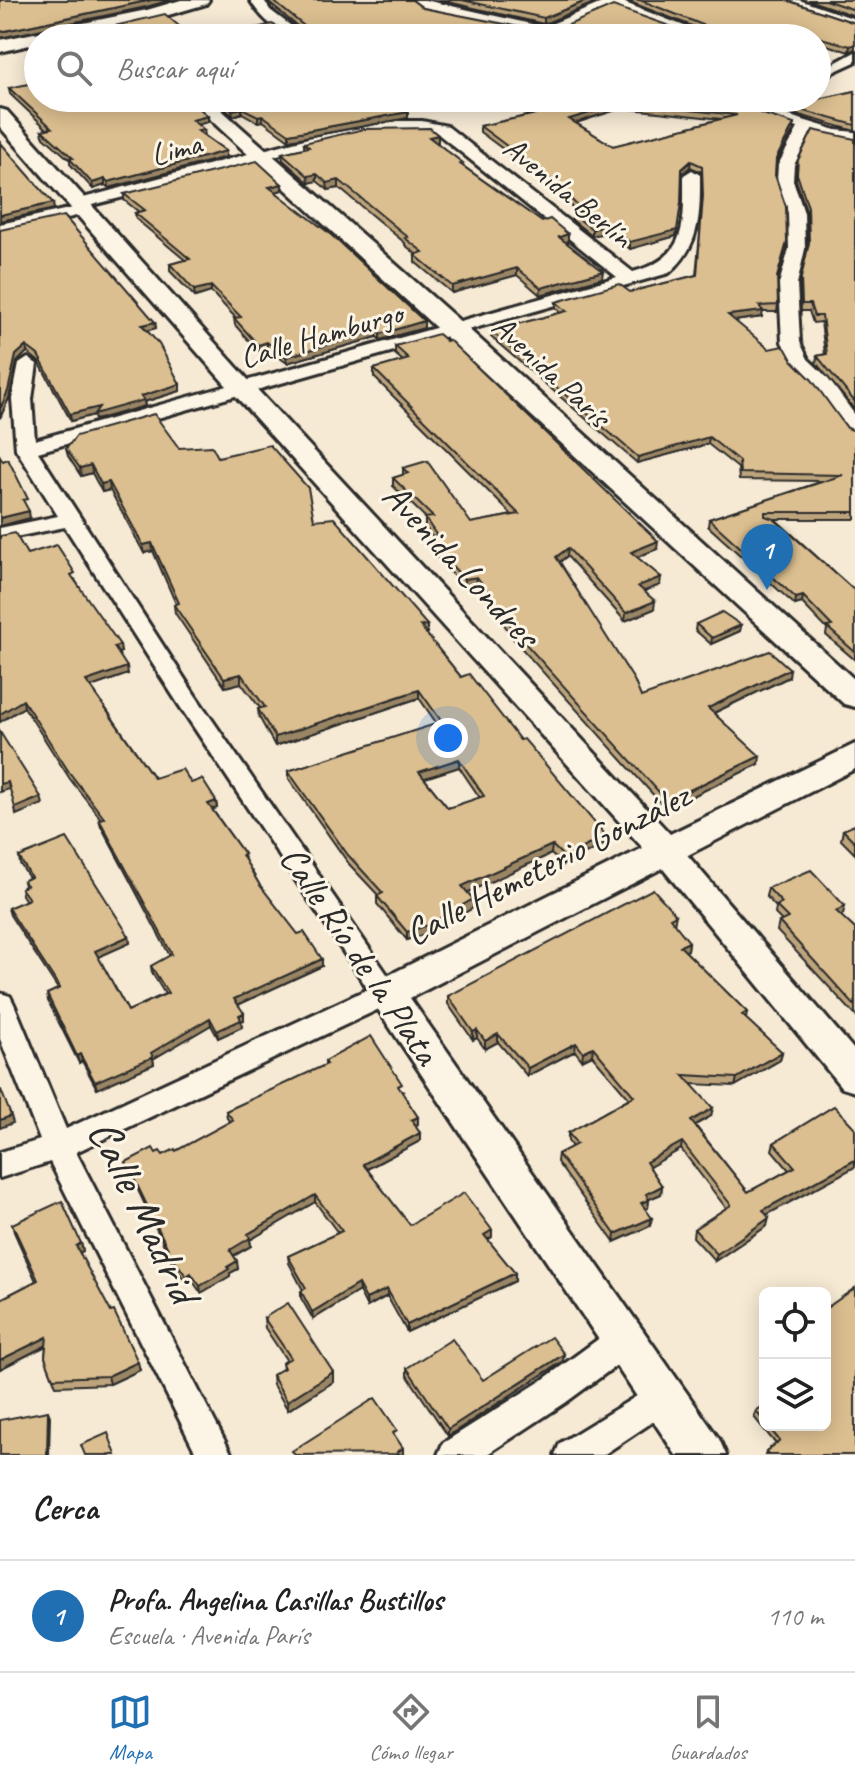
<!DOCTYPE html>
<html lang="es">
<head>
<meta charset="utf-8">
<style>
  :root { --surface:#fff; --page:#f2f2f2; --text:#222; --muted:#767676; --line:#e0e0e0; --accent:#1f6fb2 }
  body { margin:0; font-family:Caveat,sans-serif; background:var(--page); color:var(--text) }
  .controls { position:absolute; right:24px; bottom:24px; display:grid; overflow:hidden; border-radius:12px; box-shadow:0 4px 20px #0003 }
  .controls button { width:72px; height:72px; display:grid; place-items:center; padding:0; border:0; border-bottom:2px solid var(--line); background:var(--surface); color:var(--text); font:40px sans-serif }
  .you { position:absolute; left:448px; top:738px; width:28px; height:28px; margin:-20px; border:6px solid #fff; border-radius:50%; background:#1a73e8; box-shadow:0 0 0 12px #1a73e833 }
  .badge { display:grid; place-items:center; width:52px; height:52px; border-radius:50%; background:var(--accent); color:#fff; font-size:26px; font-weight:700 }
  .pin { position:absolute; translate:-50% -66px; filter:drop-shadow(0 2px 4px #0008) }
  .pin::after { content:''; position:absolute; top:42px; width:28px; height:24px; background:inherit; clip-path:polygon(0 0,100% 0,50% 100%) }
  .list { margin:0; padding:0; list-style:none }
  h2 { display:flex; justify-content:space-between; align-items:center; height:104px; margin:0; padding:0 32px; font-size:34px }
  h2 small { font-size:26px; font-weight:400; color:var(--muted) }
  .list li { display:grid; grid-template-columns:52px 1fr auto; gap:24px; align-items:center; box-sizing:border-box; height:112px; padding:0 32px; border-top:2px solid var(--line) }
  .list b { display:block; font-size:30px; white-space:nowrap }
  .list p { margin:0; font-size:26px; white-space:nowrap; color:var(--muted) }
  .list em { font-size:26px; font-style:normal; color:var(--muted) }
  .icon { flex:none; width:44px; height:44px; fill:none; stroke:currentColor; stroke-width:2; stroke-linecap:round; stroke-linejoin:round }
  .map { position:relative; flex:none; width:855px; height:1455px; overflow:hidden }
  .search { position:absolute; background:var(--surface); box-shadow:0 4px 20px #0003; left:24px; right:24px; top:24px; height:88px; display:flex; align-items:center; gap:20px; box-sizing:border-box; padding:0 28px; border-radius:44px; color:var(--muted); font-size:30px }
  .sheet { height:216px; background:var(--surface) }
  nav { display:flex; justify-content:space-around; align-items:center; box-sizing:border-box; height:112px; border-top:2px solid var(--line); background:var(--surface); font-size:22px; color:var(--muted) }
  nav a { display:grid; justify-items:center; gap:4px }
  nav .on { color:var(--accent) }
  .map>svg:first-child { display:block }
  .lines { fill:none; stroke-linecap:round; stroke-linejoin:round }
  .minor-casing { stroke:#2b2b2b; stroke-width:6 }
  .tertiary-casing { stroke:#2b2b2b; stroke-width:6 }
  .secondary-casing { stroke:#2b2b2b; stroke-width:6 }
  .minor { fill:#fcf5e5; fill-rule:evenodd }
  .tertiary { fill:#fcf5e5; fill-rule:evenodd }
  .secondary { fill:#fcf5e5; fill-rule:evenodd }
  .wall { fill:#bda47c; stroke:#2b2b2b; stroke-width:2; fill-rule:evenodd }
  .shaded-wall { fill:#9a8665; stroke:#2b2b2b; stroke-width:2 }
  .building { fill:#dcbf90; stroke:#2b2b2b; stroke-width:2; fill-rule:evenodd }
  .labels { text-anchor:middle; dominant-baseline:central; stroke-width:6; stroke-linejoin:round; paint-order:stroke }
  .far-street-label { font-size:32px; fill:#2b2b2b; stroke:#fcf5e5 }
  .street-label { font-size:38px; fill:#2b2b2b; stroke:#fcf5e5 }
  .near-street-label { font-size:46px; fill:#2b2b2b; stroke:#fcf5e5 }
</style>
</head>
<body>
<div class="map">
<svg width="855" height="1455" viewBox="0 0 855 1455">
  <rect width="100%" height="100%" fill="#f6ead4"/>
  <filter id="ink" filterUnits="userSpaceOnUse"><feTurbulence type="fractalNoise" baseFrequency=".0125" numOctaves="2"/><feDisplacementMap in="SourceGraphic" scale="16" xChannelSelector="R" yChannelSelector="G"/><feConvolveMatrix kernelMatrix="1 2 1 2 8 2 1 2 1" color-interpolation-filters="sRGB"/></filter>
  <g filter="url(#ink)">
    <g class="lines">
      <defs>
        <g id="minor">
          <path d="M 250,0 L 264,0 L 270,10 L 307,38 C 282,38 263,21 250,0 Z"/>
          <polygon points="407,0 425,0 544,27 609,0 627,0 625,3 715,38 695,38 613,8 555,32 561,38 545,38 541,34 424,10"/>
          <polygon points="779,0 799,0 855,19 855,27"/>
          <polygon points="855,52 855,62 831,73 824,69"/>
          <polygon points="683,98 744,102 836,130 855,132 855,142 811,132 794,165 793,180 804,213 805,249 797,284 800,342 808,359 827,377 855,415 855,435 848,433 813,385 793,365 782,342 779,284 789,249 788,213 777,180 778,165 798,128 742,110 690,102"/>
          <path d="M 397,121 L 422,121 L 447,126 L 633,272 C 688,257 684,225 684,175 L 692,170 L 700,175 C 700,213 701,246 669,273 L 38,452 L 195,695 L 400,993 L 396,1001 L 76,1152 L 232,1455 L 197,1455 L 50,1162 L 0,1178 L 0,1152 L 40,1140 L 0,1039 L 0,993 L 10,996 L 14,1004 L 66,1129 L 368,989 L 179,705 L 65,527 L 0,540 L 0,528 L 58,516 L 16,449 L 12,399 L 19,364 L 28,358 L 37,364 L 32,399 L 35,440 L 617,277 L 437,133 C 373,121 305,148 244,165 C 192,180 140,193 88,206 L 91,210 L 89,213 L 0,234 L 0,224 L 73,208 L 70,204 L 72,201 L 312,137 Z"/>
          <polygon points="624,1325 636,1329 641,1340 636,1351 565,1403 486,1455 438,1455 443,1443 541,1381 612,1329"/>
          <polygon points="663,1380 675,1385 680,1396 675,1407 603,1455 555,1455 560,1443"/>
        </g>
        <polygon id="tertiary" points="666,839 677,843 855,1051 855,1092 842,1088 655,859 650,851 655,843"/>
        <g id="secondary">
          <path d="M 181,0 L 209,0 L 206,4 C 152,20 95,38 38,38 L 38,43 L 0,52 L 0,40 L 147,10 Z"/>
          <polygon points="187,98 208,98 463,324 855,680 855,707 844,704"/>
          <polygon points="0,109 7,111 251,383 670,834 855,744 855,769 410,998 719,1439 726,1455 676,1455 367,993 373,983 643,848 233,393 0,127"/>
        </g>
      </defs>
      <use href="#minor" class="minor-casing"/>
      <use href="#tertiary" class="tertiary-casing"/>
      <use href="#secondary" class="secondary-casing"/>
      <use href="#minor" class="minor"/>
      <use href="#tertiary" class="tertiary"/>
      <use href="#secondary" class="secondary"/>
    </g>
    <g class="wall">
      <polygon points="269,0 412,0 423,8 545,35 561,35 561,28 715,35 630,2 629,0 786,0 855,23 849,52 817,42 817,38 61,38 60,35 193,38 244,31 288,32 306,35 307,34 269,3"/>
      <polygon points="439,0 601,0 544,24"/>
      <polygon points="808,0 855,0 855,16"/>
      <polygon points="9,88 208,116 208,122 198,124 204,130 205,136 226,151 226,157 109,188 105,185 93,189 70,164 70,160 43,136 42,130 47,129 10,94"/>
      <polygon points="855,91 855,131 785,111 786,106"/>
      <polygon points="213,98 390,98 408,112 408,118 289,140 263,121 258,122 242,113 233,116"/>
      <polygon points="729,98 779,98 774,108 744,99"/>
      <path d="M 690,99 L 794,130 L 776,164 L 775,175 L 787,242 L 777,280 L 778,305 L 777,312 L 762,312 L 762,317 L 734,321 L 769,349 L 792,360 L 847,428 L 855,431 L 855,519 L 775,519 L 855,591 L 855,660 L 826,635 L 827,629 L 802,603 L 795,605 L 708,526 L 709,519 L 823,481 L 739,480 L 738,468 L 708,444 L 637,463 L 491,337 L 491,331 L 561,313 L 556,308 L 556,302 L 630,292 L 696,275 L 703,203 L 702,172 L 690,167 L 682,175 L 676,236 L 630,249 L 608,232 L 592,236 L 572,220 L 572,214 L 578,213 L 546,181 L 480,132 L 480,126 L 531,115 L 522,112 L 522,106 ZM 622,108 L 721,119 L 613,146 L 576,123 Z"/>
      <polygon points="438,135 438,142 436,142 463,166 542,222 568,234 568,242 566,242 602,278 540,295 517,275 452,293 415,262 415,255 416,254 405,245 405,243 339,188 328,190 317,181 309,183 283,160 282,153 304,148 304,143"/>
      <polygon points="855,139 855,410 816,363 817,356 825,354 821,322 813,323 809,311 801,311 800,284 808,247 807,213 796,180 797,166"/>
      <polygon points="282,190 275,192 424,328 380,340 377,337 287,363 267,349 258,351 235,325 234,318 236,318 211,292 195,297 170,271 170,264 185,260 136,219 135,213 139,212 124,200 124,194"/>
      <polygon points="0,230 155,322 156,328 147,330 180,384 180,391 144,402 145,406 95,420 94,415 71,421 39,362 27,352 17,362 9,398 0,418"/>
      <polygon points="395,346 657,549 637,557 660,585 644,591 654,609 625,621 567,556 560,562 641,697 789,677 714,713 759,764 666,809 514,640 502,621 502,617 476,585 464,587 442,563 427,546 427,538 432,537 425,526 425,518 426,518 393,486 393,478 403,475 403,468 471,523 512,515 374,377 374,369 403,361 395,354"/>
      <path d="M 179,448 L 218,457 L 314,520 L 427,633 L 426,634 L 461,677 L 606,836 L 605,844 L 563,865 L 551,854 L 467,892 L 473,899 L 473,908 L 428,933 L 407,940 L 377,904 L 377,896 L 378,895 L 349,864 L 289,779 L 288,771 L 437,724 L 419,698 L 275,746 L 259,717 L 258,709 L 260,708 L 241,683 L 225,687 L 175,613 L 174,605 L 176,604 L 153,551 L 144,553 L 110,490 L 102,492 L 92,473 L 81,476 L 68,456 L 66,449 ZM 459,767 L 480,798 L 448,808 L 424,778 Z"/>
      <polygon points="27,554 76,580 75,580 121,652 118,653 128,674 91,687 154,778 191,783 216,801 217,808 212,809 244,854 245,860 259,884 322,966 238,1005 244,1020 241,1021 242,1027 218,1038 211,1025 153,1059 154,1064 97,1089 82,1061 79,1063 48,1001 47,994 58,989 10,915 8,908 26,901 22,895 21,888 24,886 23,881 29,878 20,864 19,857 129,936 130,943 98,957 128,1011 165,994 152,973 151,966 170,956 101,826 99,819 101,819 70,779 24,707 0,722"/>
      <polygon points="696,624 741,625 740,631 711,644 695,630"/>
      <polygon points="855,825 855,854 841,840 843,830"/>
      <polygon points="768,888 843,914 840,916 855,929 855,1015 777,931 779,922 782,921 775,914 776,907 766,896"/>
      <polygon points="676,915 674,924 689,942 688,950 685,951 747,1012 746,1019 782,1052 780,1060 735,1086 691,1084 711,1116 695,1125 748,1192 789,1170 772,1150 774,1143 834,1106 766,1215 767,1226 715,1261 693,1237 694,1229 726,1208 681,1149 649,1167 662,1186 661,1194 649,1199 648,1208 645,1209 650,1226 614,1242 557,1162 558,1154 572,1147 568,1141 568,1133 629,1098 592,1055 582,1060 575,1051 527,1076 498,1042 485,1049 477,1038 473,1040 448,1004 448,996"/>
      <polygon points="325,1061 403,1091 401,1092 418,1117 418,1124 415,1126 420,1133 420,1141 367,1169 410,1225 492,1230 492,1237 488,1239 515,1281 407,1332 387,1296 367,1307 359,1291 313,1319 301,1298 301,1291 303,1290 289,1263 288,1256 338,1233 315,1202 250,1240 251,1246 234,1256 238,1269 230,1273 230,1276 201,1293 192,1280 187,1284 171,1260 128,1169 126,1162 156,1153 163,1155 176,1151 230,1122 227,1118 226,1111 325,1066"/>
      <polygon points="12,1224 81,1243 83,1251 79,1253 140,1370 110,1384 56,1386 45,1357 46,1346 0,1369 0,1298 1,1299 36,1281 14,1232"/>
      <polygon points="264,1318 333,1382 288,1410 273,1385 272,1375 283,1369 282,1363 287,1361 265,1328"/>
      <polygon points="563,1361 448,1436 407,1375 407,1368 483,1380"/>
      <polygon points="765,1405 765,1425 825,1425 855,1455 765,1455 766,1451 776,1444 754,1417 756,1411"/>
    </g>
    <g class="shaded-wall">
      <polygon points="151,0 171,0 146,7 0,38 0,32"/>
      <polygon points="588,0 601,0 544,24 544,18"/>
      <polygon points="855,44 855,49 849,52 850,46"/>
      <polygon points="623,103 622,108 569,125 569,119"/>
      <polygon points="242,108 242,113 233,116 232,110"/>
      <polygon points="408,112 408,118 289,140 289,134"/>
      <polygon points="262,115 263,121 258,122 258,116"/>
      <polygon points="208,116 208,122 193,126 192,120"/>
      <polygon points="794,124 794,130 775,165 776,159"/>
      <polygon points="438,135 438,142 429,144 429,137"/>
      <polygon points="226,151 226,157 109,188 108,182"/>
      <polygon points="691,161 690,167 681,175 682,169"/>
      <polygon points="317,174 317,181 309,183 308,176"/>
      <polygon points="105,179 105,185 93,189 92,183"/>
      <polygon points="339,180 339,188 328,190 327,183"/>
      <polygon points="282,184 282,190 269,194 269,187"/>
      <polygon points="53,203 54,209 0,221 0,215"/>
      <polygon points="681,203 676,236 630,249 630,242"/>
      <polygon points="608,225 608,232 592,236 592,229"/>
      <polygon points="568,234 568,242 558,244 559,237"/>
      <polygon points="517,268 517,275 452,293 452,286"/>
      <polygon points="603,271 602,278 540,295 541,288"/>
      <polygon points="211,286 211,292 195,297 194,290"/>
      <polygon points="763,311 762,317 727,322 728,315"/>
      <polygon points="424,321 424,328 380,340 380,334"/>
      <polygon points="155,322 156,328 143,332 142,325"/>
      <polygon points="377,330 377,337 287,363 286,357"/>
      <polygon points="267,342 267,349 258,351 258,345"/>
      <polygon points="26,346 27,352 17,362 9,398 0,418 0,409 16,355"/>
      <polygon points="180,384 180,391 144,402 145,406 95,420 94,415 71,421 70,414 141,396"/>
      <polygon points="709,437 708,444 637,463 638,457"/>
      <polygon points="91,465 92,473 81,476 80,468"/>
      <polygon points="109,482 110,490 102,492 101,484"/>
      <polygon points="29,511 30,518 0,526 0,518"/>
      <polygon points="658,541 657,549 630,560 631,552"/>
      <polygon points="152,543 153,551 144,553 143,545"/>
      <polygon points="568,548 567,556 556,565 556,557"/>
      <polygon points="477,577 476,585 464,587 464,579"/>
      <polygon points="661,577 660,585 637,594 638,586"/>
      <polygon points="803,596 802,603 795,605 796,598"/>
      <polygon points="655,601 654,609 625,621 626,613"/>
      <polygon points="427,625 427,633 420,634 420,626"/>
      <polygon points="741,625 740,631 711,644 712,638"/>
      <polygon points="120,645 121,652 115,654 114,647"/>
      <polygon points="127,667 128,674 88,688 86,681"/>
      <polygon points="790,669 789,677 707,716 708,708"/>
      <polygon points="241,674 241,683 225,687 224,678"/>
      <polygon points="419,690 419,698 275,746 275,737"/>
      <polygon points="23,700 24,707 0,722 0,714"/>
      <polygon points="760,756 759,764 666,809 667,801"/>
      <polygon points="459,759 459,767 419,780 419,772"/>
      <polygon points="8,782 9,789 0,792 0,784"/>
      <polygon points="41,797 43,804 16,815 15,808"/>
      <polygon points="216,801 217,808 208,811 208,804"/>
      <polygon points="606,836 605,844 563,865 564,857"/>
      <polygon points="552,845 551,854 462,895 462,886"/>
      <polygon points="473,899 473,908 428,933 407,940 407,932"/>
      <polygon points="845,906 843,914 834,919 836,911"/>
      <polygon points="129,936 130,943 96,958 95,951"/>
      <polygon points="689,942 688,950 679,954 680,946"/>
      <polygon points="322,959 322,966 235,1006 234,999"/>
      <polygon points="244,1013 244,1020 241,1021 242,1027 218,1038 217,1031"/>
      <polygon points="210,1018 211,1025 153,1059 154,1064 97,1089 95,1082"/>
      <polygon points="477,1030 477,1038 473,1040 473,1032"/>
      <polygon points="498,1034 498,1042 485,1049 485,1041"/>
      <polygon points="576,1043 575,1051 527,1076 528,1068"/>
      <polygon points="593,1047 592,1055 582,1060 583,1052"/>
      <polygon points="782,1052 780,1060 735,1086 737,1078"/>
      <polygon points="80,1054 82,1061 79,1063 77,1056"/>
      <polygon points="713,1108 711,1116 690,1128 691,1121"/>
      <polygon points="11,1116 13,1123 0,1128 0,1120"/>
      <polygon points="418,1117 418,1124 411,1128 411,1120"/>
      <polygon points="420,1133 420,1141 363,1171 363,1164"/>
      <polygon points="682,1142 681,1149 644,1170 646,1162"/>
      <polygon points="855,1160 855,1167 761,1218 763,1210"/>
      <polygon points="662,1186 661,1194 645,1201 646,1194"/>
      <polygon points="315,1195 315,1202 250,1240 251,1246 231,1257 230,1250 248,1234"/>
      <polygon points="649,1200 648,1208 640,1211 641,1203"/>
      <polygon points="652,1218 650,1226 614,1242 615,1234"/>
      <polygon points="769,1218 767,1226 715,1261 717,1254"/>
      <polygon points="492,1230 492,1237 484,1242 484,1235"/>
      <polygon points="81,1243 83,1251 78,1254 76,1246"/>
      <polygon points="237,1261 238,1269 230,1273 230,1276 201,1293 200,1286"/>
      <polygon points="191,1273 192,1280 187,1284 186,1276"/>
      <polygon points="515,1273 515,1281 407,1332 407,1325"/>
      <polygon points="358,1284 359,1291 313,1319 312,1312"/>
      <polygon points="387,1289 387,1296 367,1307 366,1299"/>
      <polygon points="47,1337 49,1344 0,1369 0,1360"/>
      <polygon points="564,1354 563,1361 448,1436 448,1429"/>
      <polygon points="138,1362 140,1370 110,1384 108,1376"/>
      <polygon points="333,1372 333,1382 288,1410 287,1401"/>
      <polygon points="48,1411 50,1416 49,1455 47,1455"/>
      <polygon points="403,1448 403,1455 397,1455 397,1452"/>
    </g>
    <g class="building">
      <polygon points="0,0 151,0 0,32"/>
      <polygon points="272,0 412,0 423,8 540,31 545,35 563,35 561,28 613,6 695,35 716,35 718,31 640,0 786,0 855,23 855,44 850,46 814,36 810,38 65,38 60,35 102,29 165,14 193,38 234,28 244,31 272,24 288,32 306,35 309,30"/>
      <polygon points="462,0 588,0 544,18"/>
      <polygon points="825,0 855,0 855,10"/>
      <polygon points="38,82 38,98 188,98 208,116 192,120 204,130 198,131 226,151 108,182 105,179 92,183 69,158 73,158 42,130 52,128 9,88"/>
      <polygon points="855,91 855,125 786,106"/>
      <polygon points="219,98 390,98 408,112 289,134 262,115 258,116 242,108 232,110"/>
      <path d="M 539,98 L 688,98 L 742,107 L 794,124 L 776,159 L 775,175 L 786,207 L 787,242 L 777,277 L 778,305 L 759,306 L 763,311 L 728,315 L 769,349 L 783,346 L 786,349 L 792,360 L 812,380 L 847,428 L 855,431 L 855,512 L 765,512 L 765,516 L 774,519 L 855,591 L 855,652 L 827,627 L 832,626 L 803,596 L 796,598 L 709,519 L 843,475 L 740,473 L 739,461 L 709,437 L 638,457 L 491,331 L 567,311 L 556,302 L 619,284 L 630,292 L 697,275 L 703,196 L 702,166 L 691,161 L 682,169 L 681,203 L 677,230 L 630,242 L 608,225 L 592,229 L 572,214 L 583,211 L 546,175 L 480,126 L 541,113 L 522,106 ZM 623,103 L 737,115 L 613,146 L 569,119 Z"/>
      <polygon points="761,98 777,98 775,102"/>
      <polygon points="430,128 438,135 429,137 463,163 460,164 542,222 550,219 568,234 559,237 603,271 541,288 517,268 452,286 415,255 423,252 405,238 408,237 339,180 327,183 317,174 308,176 282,153 309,147 304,143 364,129"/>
      <polygon points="813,130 855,139 855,402 817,356 827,354 822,316 814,316 810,304 802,304 801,278 809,243 808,207 797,174 798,160"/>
      <polygon points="0,142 53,203 0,215"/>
      <polygon points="257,161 282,184 269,187 329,233 424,321 380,334 377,330 286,357 267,342 258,345 234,318 241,317 211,286 194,290 170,264 190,259 135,213 145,210 124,194"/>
      <polygon points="64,216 155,322 142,325 159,344 180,384 141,396 144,400 94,414 99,407 70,414 38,355 26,346 16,355 8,391 0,409 0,230"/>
      <polygon points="438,334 446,341 449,340 658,541 631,552 661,577 638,586 655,601 626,613 568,548 556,557 634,680 641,697 770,651 790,669 708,708 760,756 667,801 515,632 502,612 504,612 477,577 464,579 427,538 437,536 425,518 433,517 393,478 408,473 403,468 427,461 471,523 519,514 374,369 409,359 395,346"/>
      <path d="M 154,414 L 179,448 L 212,446 L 218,457 L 270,445 L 308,488 L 314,520 L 334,518 L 427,625 L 420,626 L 461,677 L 469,674 L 520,740 L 524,739 L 606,836 L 564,857 L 552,845 L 462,886 L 473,899 L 428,925 L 407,932 L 377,896 L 383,893 L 348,855 L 288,771 L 442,722 L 419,690 L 275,737 L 258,709 L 265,707 L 241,674 L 224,678 L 174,605 L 179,603 L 152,543 L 143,545 L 109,482 L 101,484 L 91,465 L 80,468 L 66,449 L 76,436 ZM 459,759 L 484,796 L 448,808 L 419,772 Z"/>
      <polygon points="0,456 3,461 8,459 28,499 23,500 29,511 0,518"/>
      <polygon points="15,533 27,554 57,545 75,573 71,575 120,645 114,647 127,667 86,681 154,778 182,769 191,783 202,779 216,801 208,804 244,854 242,855 259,884 298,934 304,932 322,959 234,999 244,1013 239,1015 241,1020 217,1031 210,1018 151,1053 153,1057 95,1082 80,1054 77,1056 47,994 60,988 8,908 29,899 21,888 27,885 23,881 31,877 19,857 67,838 129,936 95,951 128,1011 168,993 151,966 172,954 99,819 104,818 69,772 23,700 0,714 0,536"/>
      <polygon points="722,612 741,625 712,638 696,624"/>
      <polygon points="0,732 41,797 15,808 8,782 0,784"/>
      <polygon points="855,825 855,842 843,830"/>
      <polygon points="811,870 845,906 836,911 855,929 855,1006 779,922 788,918 776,906 782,903 768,888"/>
      <polygon points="653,889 676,915 670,918 689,942 680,946 747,1012 742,1015 782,1052 737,1078 683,1075 713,1108 691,1121 748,1192 795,1167 774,1143 834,1106 855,1128 855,1160 763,1210 769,1218 717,1254 694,1229 731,1205 682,1142 646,1162 662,1186 646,1194 649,1200 641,1203 652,1218 615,1234 558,1154 577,1144 568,1133 634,1096 593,1047 583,1052 576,1043 528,1068 498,1034 485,1041 477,1030 473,1032 448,996"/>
      <polygon points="371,1036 402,1084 398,1086 418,1117 411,1120 420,1133 363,1164 410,1225 464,1193 492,1230 484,1235 515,1273 407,1325 387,1289 366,1299 358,1284 312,1312 301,1291 306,1288 288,1256 342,1231 315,1195 248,1234 250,1238 230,1250 237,1261 227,1267 229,1269 200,1286 191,1273 186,1276 170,1253 126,1162 153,1148 156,1153 160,1151 163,1155 175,1149 176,1151 233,1120 226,1111 327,1064 325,1061"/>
      <polygon points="0,1090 1,1090 11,1116 0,1120"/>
      <polygon points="62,1201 81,1243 76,1246 111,1312 114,1311 138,1362 108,1376 53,1378 45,1357 47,1337 0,1360 0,1298 1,1299 38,1280 12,1224"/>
      <polygon points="855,1288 855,1455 768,1455 766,1451 780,1441 767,1425 825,1425 825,1309"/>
      <polygon points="288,1303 333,1372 287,1401 272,1375 284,1368 282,1363 291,1358 264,1318"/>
      <polygon points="551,1337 564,1354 448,1429 407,1368 452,1339 483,1380"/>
      <polygon points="375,1398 397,1430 393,1433 403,1448 397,1452 399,1454 295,1455 292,1451"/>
      <polygon points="765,1405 765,1423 756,1411"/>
      <polygon points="48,1411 47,1455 0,1455 0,1420"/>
      <polygon points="108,1433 116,1455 85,1455 81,1445"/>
    </g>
  </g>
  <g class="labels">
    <g class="far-street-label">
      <text transform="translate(176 149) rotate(-15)">Lima</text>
      <text transform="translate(568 192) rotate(39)">Avenida Berlín</text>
      <text transform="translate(321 335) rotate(-16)">Calle Hamburgo</text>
      <text transform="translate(551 371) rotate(43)">Avenida París</text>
    </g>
    <g class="street-label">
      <text transform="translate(461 565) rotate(47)">Avenida Londres</text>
      <text transform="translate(547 864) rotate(-27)">Calle Hemeterio González</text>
      <text transform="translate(360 955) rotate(56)">Calle Río de la Plata</text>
    </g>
    <g class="near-street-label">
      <text transform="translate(144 1211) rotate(64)">Calle Madrid</text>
    </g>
  </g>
</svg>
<div class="controls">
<button><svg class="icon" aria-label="locate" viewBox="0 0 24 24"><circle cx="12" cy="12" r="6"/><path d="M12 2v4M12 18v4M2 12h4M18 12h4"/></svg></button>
<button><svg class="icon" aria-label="layers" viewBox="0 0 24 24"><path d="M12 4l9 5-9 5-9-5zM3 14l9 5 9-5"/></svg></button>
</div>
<div class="you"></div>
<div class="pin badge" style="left:767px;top:590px">1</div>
<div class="search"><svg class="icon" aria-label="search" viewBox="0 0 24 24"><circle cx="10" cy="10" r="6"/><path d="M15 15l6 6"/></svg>Buscar aquí</div>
</div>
<section class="sheet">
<h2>Cerca<small></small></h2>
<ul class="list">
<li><span class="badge">1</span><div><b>Profa. Angelina Casillas Bustillos</b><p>Escuela · Avenida París</p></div><em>110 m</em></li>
</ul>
</section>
<nav>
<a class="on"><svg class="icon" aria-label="map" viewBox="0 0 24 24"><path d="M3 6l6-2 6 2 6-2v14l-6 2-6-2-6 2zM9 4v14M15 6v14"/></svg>Mapa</a>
<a><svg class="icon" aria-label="directions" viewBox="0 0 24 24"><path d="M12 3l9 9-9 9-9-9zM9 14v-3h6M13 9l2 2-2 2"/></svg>Cómo llegar</a>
<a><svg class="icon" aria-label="saved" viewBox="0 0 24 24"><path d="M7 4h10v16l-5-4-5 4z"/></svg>Guardados</a>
</nav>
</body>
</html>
